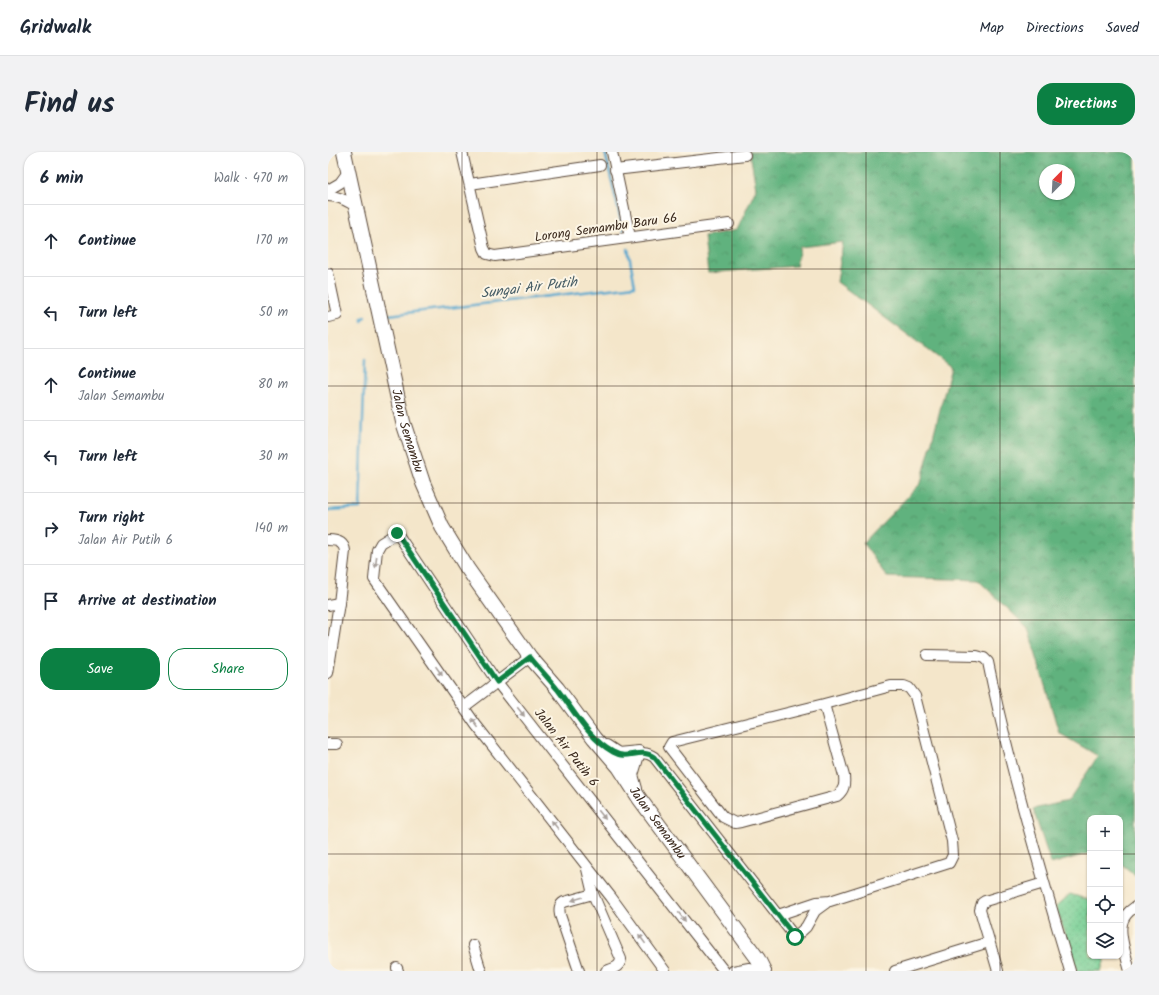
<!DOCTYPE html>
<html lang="en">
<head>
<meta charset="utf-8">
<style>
  :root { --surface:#fff; --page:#f2f2f3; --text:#1f2937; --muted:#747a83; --line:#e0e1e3; --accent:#0b8043 }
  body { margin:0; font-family:Kalam,sans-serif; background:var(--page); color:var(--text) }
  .controls { position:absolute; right:12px; bottom:12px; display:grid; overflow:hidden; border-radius:8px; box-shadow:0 1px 3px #0004 }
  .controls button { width:36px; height:36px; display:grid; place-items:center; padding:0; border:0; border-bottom:1px solid var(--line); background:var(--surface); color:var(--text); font:20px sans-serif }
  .compass { position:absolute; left:711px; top:12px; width:36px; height:36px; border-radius:50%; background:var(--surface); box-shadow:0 1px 3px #0004; rotate:24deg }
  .stop { position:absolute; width:12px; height:12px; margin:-9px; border:3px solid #0b8043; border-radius:50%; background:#fff }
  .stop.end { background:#0b8043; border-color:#fff; box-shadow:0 1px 4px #0008 }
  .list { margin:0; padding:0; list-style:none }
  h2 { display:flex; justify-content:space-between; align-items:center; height:52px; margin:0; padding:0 16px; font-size:17px }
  h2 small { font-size:13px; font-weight:400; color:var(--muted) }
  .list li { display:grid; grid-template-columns:26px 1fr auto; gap:12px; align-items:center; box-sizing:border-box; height:72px; padding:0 16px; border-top:1px solid var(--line) }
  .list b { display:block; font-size:15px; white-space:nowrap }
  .list p { margin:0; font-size:13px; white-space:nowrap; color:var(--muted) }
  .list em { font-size:13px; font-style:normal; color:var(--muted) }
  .actions { display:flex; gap:8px; padding:12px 16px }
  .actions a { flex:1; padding:9px 0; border:1px solid var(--accent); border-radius:16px; text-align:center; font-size:14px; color:var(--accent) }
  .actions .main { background:var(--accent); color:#fff }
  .icon { flex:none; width:22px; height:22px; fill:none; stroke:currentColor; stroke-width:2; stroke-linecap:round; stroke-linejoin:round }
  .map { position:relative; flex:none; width:807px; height:819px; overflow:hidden; border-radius:16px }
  header { display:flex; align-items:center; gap:24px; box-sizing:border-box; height:56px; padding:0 20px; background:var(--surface); border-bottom:1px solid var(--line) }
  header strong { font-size:19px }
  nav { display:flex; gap:22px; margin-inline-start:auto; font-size:14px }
  .intro { display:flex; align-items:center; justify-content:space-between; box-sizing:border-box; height:96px; padding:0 24px }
  h1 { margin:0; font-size:28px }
  .button { padding:10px 18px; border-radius:16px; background:var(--accent); color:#fff; font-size:14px; font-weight:700 }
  main { display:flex; gap:24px; padding:0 24px }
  aside { flex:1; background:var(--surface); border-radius:16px; box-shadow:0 1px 3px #0004 }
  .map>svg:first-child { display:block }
  .grass { fill:url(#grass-dots); stroke:#597c5a }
  .forest { fill:url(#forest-crowns); stroke:#4e6e4e; fill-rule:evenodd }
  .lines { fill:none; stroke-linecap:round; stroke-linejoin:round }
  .stream { stroke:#54a7cf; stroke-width:2.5 }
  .minor-casing { stroke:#574638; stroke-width:12 }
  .secondary-casing { stroke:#574638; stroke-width:16 }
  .minor { stroke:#fff; stroke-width:10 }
  .secondary { stroke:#fff; stroke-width:14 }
  .oneway { fill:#a79f9a }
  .route { stroke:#0b8043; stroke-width:5 }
  .grid { fill:none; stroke:#3b2a1e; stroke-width:1; stroke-opacity:0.55 }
  .labels { text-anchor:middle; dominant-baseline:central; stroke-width:4; stroke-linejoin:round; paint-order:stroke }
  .street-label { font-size:13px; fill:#3b2a1e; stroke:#fcf5e5 }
  .water-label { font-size:14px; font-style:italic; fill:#455c65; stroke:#fcf5e5 }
</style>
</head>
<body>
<header>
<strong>Gridwalk</strong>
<nav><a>Map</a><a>Directions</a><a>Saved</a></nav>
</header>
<div class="intro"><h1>Find us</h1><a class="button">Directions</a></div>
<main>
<aside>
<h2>6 min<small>Walk · 470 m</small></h2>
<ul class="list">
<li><svg class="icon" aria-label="ahead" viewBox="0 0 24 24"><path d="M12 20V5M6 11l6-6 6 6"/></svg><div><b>Continue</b></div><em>170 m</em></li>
<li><svg class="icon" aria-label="left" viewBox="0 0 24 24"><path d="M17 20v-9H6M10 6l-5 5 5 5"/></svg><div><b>Turn left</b></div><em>50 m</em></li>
<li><svg class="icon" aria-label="ahead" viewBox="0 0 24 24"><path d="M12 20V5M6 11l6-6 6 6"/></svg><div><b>Continue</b><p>Jalan Semambu</p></div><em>80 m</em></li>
<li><svg class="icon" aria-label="left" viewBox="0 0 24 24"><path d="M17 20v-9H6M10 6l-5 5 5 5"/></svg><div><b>Turn left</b></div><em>30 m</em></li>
<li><svg class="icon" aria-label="right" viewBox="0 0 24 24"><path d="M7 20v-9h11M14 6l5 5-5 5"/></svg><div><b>Turn right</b><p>Jalan Air Putih 6</p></div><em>140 m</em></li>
<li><svg class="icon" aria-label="arrive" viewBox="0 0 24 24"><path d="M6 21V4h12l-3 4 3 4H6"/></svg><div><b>Arrive at destination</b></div></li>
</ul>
<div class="actions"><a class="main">Save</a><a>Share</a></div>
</aside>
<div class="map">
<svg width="807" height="819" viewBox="0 0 807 819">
  <defs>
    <pattern id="grass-dots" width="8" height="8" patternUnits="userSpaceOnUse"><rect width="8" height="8" fill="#77cf95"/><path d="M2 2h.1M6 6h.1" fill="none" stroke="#63a879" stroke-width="1.8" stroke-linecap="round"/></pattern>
    <pattern id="forest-crowns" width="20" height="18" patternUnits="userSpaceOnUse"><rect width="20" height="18" fill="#61b27e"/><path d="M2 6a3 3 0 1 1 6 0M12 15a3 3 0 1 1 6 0" fill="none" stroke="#519167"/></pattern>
  </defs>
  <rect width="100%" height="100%" fill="#fcf5e5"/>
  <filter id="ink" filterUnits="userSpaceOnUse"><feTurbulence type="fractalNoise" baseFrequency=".025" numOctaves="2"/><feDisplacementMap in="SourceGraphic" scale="8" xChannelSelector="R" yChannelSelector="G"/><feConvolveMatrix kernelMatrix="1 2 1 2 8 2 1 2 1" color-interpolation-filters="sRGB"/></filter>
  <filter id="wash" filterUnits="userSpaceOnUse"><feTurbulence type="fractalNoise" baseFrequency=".012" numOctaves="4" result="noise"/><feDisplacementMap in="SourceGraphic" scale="16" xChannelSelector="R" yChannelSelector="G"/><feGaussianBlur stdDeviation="0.9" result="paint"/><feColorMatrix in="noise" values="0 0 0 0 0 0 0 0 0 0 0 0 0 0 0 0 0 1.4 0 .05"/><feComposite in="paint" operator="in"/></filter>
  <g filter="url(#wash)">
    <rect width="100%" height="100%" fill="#f4e6ca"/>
    <polygon class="grass" points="742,742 762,748 762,804 778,804 773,819 749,819 728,755"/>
    <path class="forest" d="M 422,0 L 807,0 L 807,723 L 792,711 L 792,666 L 762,666 L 762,701 L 723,712 L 705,657 L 740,649 L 770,604 L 731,581 L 700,476 L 650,428 L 559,425 L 535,391 L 593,331 L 623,215 L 509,130 L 515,90 L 472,95 L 468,114 L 380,121 L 376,84 L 409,78 L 428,37 ZM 717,18 L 741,18 L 741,42 L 717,42 Z"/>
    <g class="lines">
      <g class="stream">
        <polyline points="277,0 295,79"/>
        <polyline points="60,163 307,134 300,97"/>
        <polyline points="34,169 34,166 37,165"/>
        <polyline points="0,358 32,356 37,208"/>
      </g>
    </g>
  </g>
  <g filter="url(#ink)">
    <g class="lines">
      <defs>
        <g id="minor">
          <polyline points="134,0 156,96 159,102 167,104 401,72"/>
          <polyline points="284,0 302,85"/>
          <polyline points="287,18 417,3"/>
          <polyline points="142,32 272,13"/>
          <polyline points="0,38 12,31 20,20"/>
          <path d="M 0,44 C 11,44 18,49 28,54"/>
          <polyline points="0,121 9,163 0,165"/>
          <path d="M 0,388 C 9,388 16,390 17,399 L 11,451 L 0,521"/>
          <polyline points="0,453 11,451"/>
          <path d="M 599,503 L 649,504 L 656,506 L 660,510 C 681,614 712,717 742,819"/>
          <polyline points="136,555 202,505"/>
          <polyline points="0,592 9,592"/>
          <path d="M 291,615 C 303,607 312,595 326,605 L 467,785 L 478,775 L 487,759 L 498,751"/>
          <polyline points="259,717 265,742"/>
          <path d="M 450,763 L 489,750 L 502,749 L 621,711 L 625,703 L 624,689 L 587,544 L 581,536 L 576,534 L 563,534 L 496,552 L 344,590 L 341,595 L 395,665 L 407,671 L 413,670 L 509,644 C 516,638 517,633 516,624 L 496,552"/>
          <polyline points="145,793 153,819"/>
          <polyline points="69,816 70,819"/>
          <path d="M 251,819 L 232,763 C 231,757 231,753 236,750 L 265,742 L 293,807 C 292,815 286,816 278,819"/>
          <polyline points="337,819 283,745 148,573 46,427 49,398 53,391 69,381 169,530 396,819"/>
          <polyline points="405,819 421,816 428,817"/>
          <polyline points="567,819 661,790"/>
          <polyline points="670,819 652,758 654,751 657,749 716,731"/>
          <path d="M 802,819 C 799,808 791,782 794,772 C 795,764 801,759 807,755"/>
        </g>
        <g id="secondary">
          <path id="s1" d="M 16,0 L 75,270 L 95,331 L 114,375 L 139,416 L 202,505 L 229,536 L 266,586 L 291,615 L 311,646 L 430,807 L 436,819"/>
          <polyline points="278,595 290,603 311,601"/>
          <polyline points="307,637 303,623 309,603"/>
        </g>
      </defs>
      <use href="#minor" class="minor-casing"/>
      <use href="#secondary" class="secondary-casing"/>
      <use href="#minor" class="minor"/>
      <use href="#secondary" class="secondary"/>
    </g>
    <defs><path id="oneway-solid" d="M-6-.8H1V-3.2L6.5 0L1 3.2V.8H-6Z"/></defs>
    <g class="oneway">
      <use href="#oneway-solid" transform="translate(48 410) rotate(97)"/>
      <use href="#oneway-solid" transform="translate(111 519) rotate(55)"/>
      <use href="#oneway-solid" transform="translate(193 560) rotate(52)"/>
      <use href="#oneway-solid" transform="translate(147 571) rotate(-126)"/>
      <use href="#oneway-solid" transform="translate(274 663) rotate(52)"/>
      <use href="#oneway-solid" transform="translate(227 673) rotate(-128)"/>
      <use href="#oneway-solid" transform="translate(249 747) rotate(163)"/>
      <use href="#oneway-solid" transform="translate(354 765) rotate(52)"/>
      <use href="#oneway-solid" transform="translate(314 787) rotate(-126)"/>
    </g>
  </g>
  <g class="lines" filter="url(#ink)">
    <path class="route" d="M 69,381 L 169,530 L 202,505 C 211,516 221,527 230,538 C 246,559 261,587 285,600 C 300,609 312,595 326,605 L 467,785"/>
  </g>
  <path class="grid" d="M 134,0 L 134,819M 269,0 L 269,819M 404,0 L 404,819M 538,0 L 538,819M 672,0 L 672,819M 0,117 L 807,117M 0,234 L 807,234M 0,351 L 807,351M 0,468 L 807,468M 0,585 L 807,585M 0,702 L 762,702M 792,702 L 807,702"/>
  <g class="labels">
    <g class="street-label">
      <text transform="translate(278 76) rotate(-8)">Lorong Semambu Baru 66</text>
      <text stroke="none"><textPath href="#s1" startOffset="286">Jalan Semambu</textPath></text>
      <text transform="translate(238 596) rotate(52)">Jalan Air Putih 6</text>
      <text stroke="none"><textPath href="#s1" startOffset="755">Jalan Semambu</textPath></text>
    </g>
    <g class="water-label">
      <text transform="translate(201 136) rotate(-7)">Sungai Air Putih</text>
    </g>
  </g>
</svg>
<div class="controls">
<button>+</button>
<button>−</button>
<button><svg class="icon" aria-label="locate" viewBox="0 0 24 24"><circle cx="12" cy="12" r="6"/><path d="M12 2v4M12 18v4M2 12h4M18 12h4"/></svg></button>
<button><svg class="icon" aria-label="layers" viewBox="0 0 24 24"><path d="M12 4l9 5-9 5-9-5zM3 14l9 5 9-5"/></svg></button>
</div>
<svg class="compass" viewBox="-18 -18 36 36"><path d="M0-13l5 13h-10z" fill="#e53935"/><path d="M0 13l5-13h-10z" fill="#747a83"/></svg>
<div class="stop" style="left:467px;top:785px"></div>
<div class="stop end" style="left:69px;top:381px"></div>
</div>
</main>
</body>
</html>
